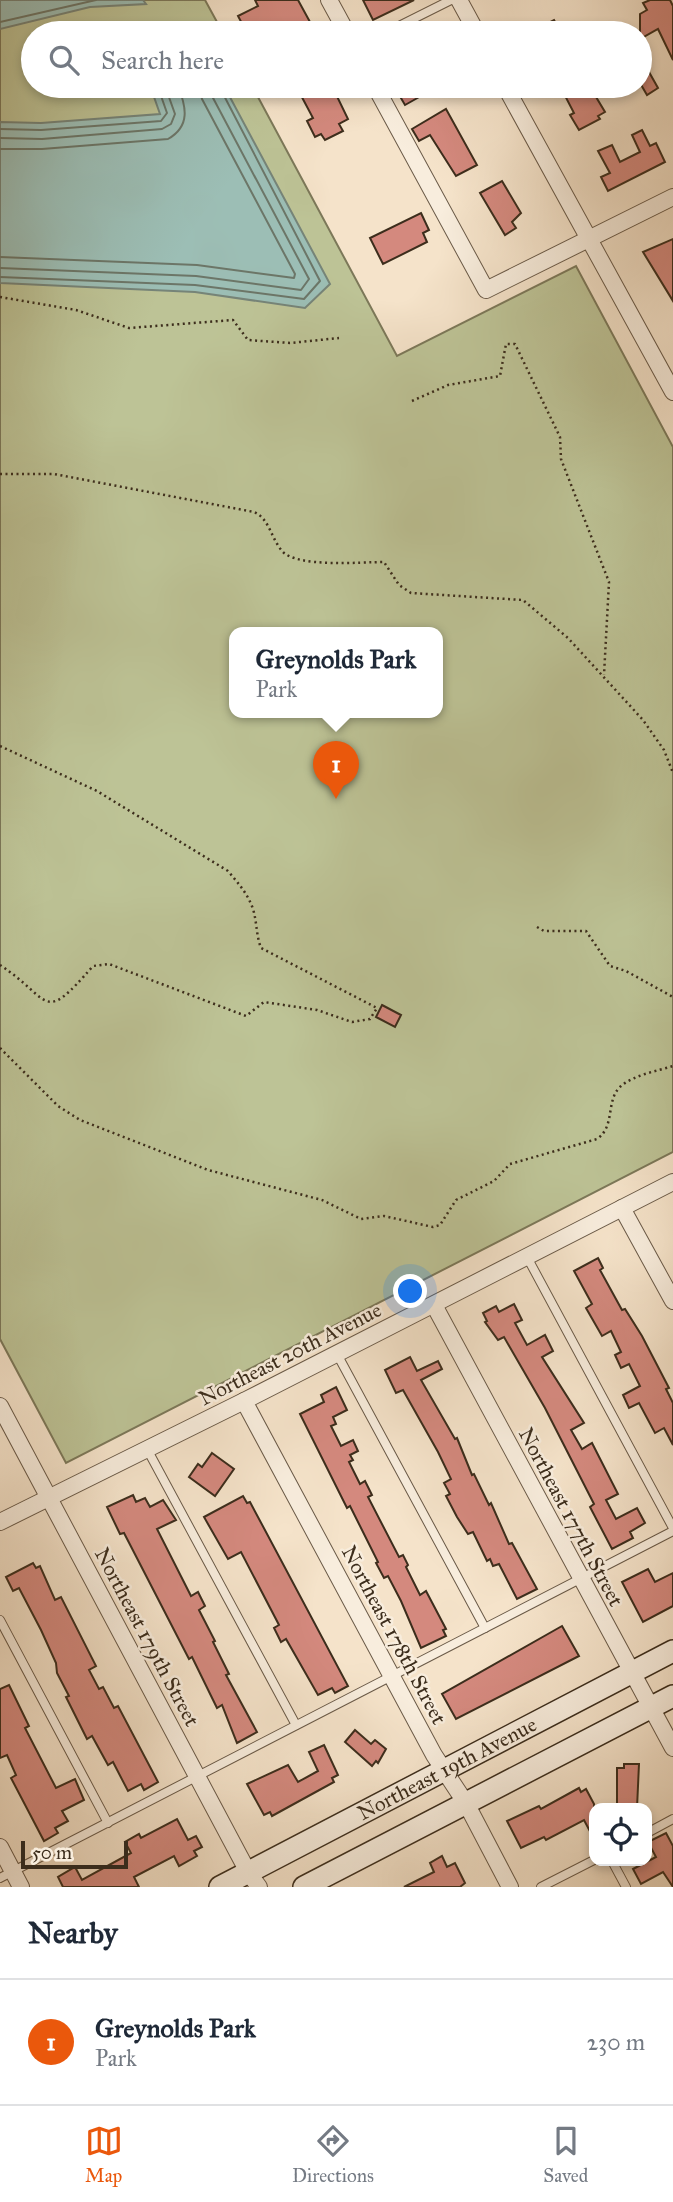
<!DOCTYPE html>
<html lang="en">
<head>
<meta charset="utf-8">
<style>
  :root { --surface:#fff; --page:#f6f6f7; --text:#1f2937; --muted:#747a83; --line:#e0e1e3; --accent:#ea580c }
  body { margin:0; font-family:"IM FELL Great Primer",serif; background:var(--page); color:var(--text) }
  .controls { position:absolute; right:21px; bottom:21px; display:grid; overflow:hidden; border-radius:14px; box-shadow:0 4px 10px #0003 }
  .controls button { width:63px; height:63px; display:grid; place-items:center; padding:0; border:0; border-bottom:2px solid var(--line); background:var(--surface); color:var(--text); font:35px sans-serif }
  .scale { position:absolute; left:21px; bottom:18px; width:107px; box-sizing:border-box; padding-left:7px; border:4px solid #3c2d1c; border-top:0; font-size:19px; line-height:24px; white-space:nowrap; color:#3c2d1c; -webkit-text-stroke:5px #f8eddd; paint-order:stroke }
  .you { position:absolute; left:411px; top:1292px; width:24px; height:24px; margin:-18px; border:5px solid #fff; border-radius:50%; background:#1a73e8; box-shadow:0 0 0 10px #1a73e833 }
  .badge { display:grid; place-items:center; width:46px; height:46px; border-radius:50%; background:var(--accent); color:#fff; font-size:23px; font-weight:700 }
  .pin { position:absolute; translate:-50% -58px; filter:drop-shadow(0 2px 4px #0008) }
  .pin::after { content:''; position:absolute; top:37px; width:24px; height:21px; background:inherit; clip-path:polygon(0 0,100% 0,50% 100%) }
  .popup { position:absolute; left:229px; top:627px; width:214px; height:91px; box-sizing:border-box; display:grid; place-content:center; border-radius:14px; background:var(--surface); filter:drop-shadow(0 2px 5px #0005); font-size:23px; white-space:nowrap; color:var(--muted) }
  .popup b { font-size:26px; color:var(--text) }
  .popup::after { content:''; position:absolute; left:50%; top:100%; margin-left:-14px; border:14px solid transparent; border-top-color:var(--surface) }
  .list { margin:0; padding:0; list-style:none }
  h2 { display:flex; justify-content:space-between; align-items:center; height:91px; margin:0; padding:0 28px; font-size:30px }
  h2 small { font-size:23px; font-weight:400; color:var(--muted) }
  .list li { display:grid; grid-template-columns:46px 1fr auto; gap:21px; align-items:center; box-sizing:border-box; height:126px; padding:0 28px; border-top:2px solid var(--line) }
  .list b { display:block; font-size:26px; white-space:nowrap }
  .list p { margin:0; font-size:23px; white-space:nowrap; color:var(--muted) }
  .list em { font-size:23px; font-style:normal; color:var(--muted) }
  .icon { flex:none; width:38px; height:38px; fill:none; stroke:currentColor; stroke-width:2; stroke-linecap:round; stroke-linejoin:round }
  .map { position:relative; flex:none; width:673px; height:1887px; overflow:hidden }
  .search { position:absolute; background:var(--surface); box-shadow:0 4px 10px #0003; left:21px; right:21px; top:21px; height:77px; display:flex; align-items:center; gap:18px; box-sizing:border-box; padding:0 24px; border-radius:38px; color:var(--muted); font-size:26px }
  .sheet { height:217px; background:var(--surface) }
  nav { display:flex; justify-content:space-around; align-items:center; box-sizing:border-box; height:98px; border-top:2px solid var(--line); background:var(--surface); font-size:19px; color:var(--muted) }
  nav a { display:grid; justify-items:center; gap:4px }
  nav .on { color:var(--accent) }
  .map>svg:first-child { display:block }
  .green { fill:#bdc396; stroke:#7c7859; stroke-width:2; fill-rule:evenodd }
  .water { fill:#9cbeb5; stroke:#768478; stroke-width:2 }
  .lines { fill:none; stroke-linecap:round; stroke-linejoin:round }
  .shore { stroke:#6c7668; stroke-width:2 }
  .building { fill:#d4897e; stroke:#3c2d1c; stroke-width:2 }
  .lane-casing { stroke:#6a5a48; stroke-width:10 }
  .street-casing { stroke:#6a5a48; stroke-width:18 }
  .secondary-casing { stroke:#3c2d1c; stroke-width:24 }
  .path { stroke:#3c2d1c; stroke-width:2.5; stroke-dasharray:2 3.5; stroke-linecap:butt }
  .lane { stroke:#f8eddd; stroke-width:8 }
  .street { stroke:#f8eddd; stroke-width:16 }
  .secondary { stroke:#f8eddd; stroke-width:21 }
  .labels { text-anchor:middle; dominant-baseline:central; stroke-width:5; stroke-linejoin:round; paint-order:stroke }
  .street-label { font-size:21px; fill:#3c2d1c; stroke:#f8eddd }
</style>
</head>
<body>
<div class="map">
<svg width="673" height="1887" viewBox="0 0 673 1887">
  <rect width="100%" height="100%" fill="#f5e3ca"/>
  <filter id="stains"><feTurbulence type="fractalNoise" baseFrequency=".00286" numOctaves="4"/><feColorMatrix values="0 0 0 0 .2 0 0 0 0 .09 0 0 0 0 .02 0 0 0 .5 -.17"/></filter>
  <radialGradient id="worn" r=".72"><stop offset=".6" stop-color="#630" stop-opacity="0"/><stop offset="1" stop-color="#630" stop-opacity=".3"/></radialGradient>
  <path class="green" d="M 0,0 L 205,0 L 223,33 L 33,33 L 33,86 L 252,86 L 397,356 L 576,266 L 673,447 L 673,1152 L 66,1463 L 0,1339 ZM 234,633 L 438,633 L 438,713 L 234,713 Z"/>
  <g class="water">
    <polygon points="0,0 143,0 146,4 90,7 0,29"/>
    <polygon points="133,86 224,86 330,284 305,308 195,292 0,283 0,122 41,123 160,114 154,97"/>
  </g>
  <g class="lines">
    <g class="shore">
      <polyline points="0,22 96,0"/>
      <polyline points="0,129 41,130 161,121 167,113 160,93 148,86"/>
      <polyline points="0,138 42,139 162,129 171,124 175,114 165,86"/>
      <path d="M 0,149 L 42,149 L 168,139 C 191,126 186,106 178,86"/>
      <polyline points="0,257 197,265 294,278 295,274 202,99 199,86"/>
      <polyline points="0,268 196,276 301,290 309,279 212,96 210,86"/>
      <polyline points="0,277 195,285 304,299 320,281 219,86"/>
    </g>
  </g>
  <g class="building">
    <polygon points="255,0 298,0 316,33 247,33 238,16 258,6"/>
    <polygon points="363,0 414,0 373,20"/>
    <polygon points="650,0 670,0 673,6 673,60 658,29 640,39 640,14 647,10 643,3"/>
    <polygon points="554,20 561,33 529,33"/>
    <polygon points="640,56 658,88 647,95 640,83"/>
    <polygon points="296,86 332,86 348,119 339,124 343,131 325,140 321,134 315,137 307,121 313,118"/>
    <polygon points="402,86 415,86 421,96 405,105 398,93 404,90"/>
    <polygon points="560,86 581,86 587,96 593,92 605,112 598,116 600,119 579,130 570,115 574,113"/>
    <polygon points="446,109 477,165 456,176 430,135 419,141 412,129"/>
    <polygon points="642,130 650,146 656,143 665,162 608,191 601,177 610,173 598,151 612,145 620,162 640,152 632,135"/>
    <polygon points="502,181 521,213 512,222 516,228 505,235 480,193"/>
    <polygon points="421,213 429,230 423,233 427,242 383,264 370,238"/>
    <polygon points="673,239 673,301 643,252"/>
    <polygon points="382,1005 401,1015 395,1027 376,1017"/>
    <polygon points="598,1258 603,1268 600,1270 622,1310 625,1309 642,1336 669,1388 666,1389 673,1403 673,1445 664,1428 655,1433 639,1403 629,1408 623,1395 640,1386 629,1364 621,1368 615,1355 621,1352 611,1331 602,1336 586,1308 592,1304 574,1271"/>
    <polygon points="514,1304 522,1320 515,1323 527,1345 545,1335 553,1351 542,1357 584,1423 571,1430 582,1449 592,1443 618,1494 606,1500 616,1519 637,1508 645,1523 630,1532 633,1538 612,1549 590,1507 594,1504 545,1408 504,1337 498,1340 485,1322 487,1321 483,1313 496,1306 499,1312"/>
    <polygon points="410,1357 417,1371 438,1361 442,1369 421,1380 455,1439 457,1438 472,1475 474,1474 489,1505 491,1503 509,1544 512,1543 537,1589 517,1599 499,1564 493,1566 490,1559 487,1561 473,1532 468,1534 457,1517 446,1496 450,1494 444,1483 451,1479 438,1452 403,1390 396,1393 385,1370"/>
    <polygon points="336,1387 347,1410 333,1417 336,1424 331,1426 341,1446 353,1440 358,1451 350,1455 353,1460 349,1462 360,1484 365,1481 372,1495 368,1497 399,1557 403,1555 408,1565 406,1567 420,1595 426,1591 446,1629 443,1630 446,1636 421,1648 401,1601 388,1576 384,1578 376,1563 378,1562 350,1506 347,1508 300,1414 324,1402 321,1395"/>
    <polygon points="212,1453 234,1469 215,1496 189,1477 198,1464 202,1467"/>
    <polygon points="133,1495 136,1502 145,1498 150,1507 163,1500 176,1520 157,1529 191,1596 198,1592 205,1606 199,1610 215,1641 213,1642 229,1674 226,1675 257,1732 237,1743 222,1705 217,1708 192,1657 189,1659 124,1533 120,1534 107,1507"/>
    <polygon points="243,1496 247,1503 250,1502 348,1686 335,1693 332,1688 318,1695 286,1639 281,1642 274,1628 279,1625 241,1552 228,1559 204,1517"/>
    <polygon points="33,1563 36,1568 40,1566 55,1600 61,1597 96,1666 89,1670 99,1689 103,1687 114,1708 118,1706 158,1782 144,1790 141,1784 128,1791 113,1762 108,1765 92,1736 87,1739 66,1697 69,1696 57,1673 56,1663 41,1630 19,1588 13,1591 6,1577"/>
    <polygon points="648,1569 655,1582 673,1573 673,1606 643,1622 622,1582"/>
    <polygon points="562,1626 579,1656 456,1719 442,1694"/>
    <polygon points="9,1685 29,1726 25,1728 56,1788 75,1779 84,1800 62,1811 68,1821 55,1828 58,1833 44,1841 11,1778 16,1775 7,1755 0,1758 0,1689"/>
    <polygon points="355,1730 371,1744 375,1740 386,1749 378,1763 376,1761 372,1766 345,1742"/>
    <polygon points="324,1745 338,1775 332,1778 334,1782 272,1816 270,1812 264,1815 247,1784 288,1765 298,1782 318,1771 309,1752"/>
    <polygon points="624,1764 639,1764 637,1808 617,1808 617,1768 624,1768"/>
    <polygon points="579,1788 581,1792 586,1789 594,1804 594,1839 584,1820 546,1840 544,1837 521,1848 507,1821 539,1806 541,1809"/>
    <polygon points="177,1819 188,1840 196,1836 202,1847 194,1851 197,1856 179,1866 174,1856 134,1877 139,1887 63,1887 58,1877 75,1867 82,1880 131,1853 125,1842 139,1834 141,1838"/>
    <polygon points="666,1833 673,1846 673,1887 663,1872 641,1884 633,1869 656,1857 648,1842"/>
    <polygon points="442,1856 447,1867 455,1863 465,1883 460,1887 404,1887 434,1872 430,1863"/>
  </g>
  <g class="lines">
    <defs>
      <g id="lane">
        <polyline points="385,33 451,0"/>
        <polyline points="527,1257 673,1528"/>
        <polyline points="337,1354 485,1628"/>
        <polyline points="147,1449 296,1725"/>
        <polyline points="0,1620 108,1823"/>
        <polyline points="647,1833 673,1819"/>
        <polyline points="612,1861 626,1887"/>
        <polyline points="0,1878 673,1531"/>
        <polyline points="541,1887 594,1860"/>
      </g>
      <g id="street">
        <polyline points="329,0 347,33"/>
        <polyline points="459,0 477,33"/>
        <polyline points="375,86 486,290 673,197"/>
        <polyline points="505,86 673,392"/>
        <polyline points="622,1208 673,1301"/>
        <polyline points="434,1305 673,1748"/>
        <polyline points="244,1401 434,1755 467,1805 510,1887"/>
        <polyline points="0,1406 248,1872 259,1887"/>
        <polyline points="0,1522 244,1401 673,1182"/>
        <polyline points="0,1847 21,1887"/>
      </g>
      <g id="secondary">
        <path id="s1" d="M 220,1887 L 673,1651"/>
        <polyline points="304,1887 673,1696"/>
      </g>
    </defs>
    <use href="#lane" class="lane-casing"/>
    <use href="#street" class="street-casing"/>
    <use href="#secondary" class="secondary-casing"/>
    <g class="path">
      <polyline points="0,297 76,310 129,328 233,320 248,340 290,343 339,338"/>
      <polyline points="412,401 448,385 500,376 506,344 515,344 560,437 561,459 609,582 604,675"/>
      <path d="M 0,474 L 54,474 L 254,512 C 269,518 271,538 282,551 C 297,568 361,562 384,562 L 399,585 L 411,593 L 523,600 L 568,638 L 643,720 L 664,750 L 673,773"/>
      <path d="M 0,746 L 97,791 L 228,871 C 238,883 248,894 253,909 C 257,922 256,935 261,948 L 377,1008 L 370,1019 L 352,1022 L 317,1010 L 264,1002 L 246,1016 L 109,964 L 93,966 C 41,1026 53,1000 0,965"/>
      <polyline points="537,927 544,931 586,931 610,966 626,971 673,997"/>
      <path d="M 0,1048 L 58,1106 L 80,1120 L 208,1170 L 322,1200 L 361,1219 L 384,1216 L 433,1227 L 440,1225 L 456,1200 L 494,1181 L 510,1164 L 597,1139 C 616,1126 605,1100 621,1086 C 634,1075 657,1071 673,1066"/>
    </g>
    <use href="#lane" class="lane"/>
    <use href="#street" class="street"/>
    <use href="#secondary" class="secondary"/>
  </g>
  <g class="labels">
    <g class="street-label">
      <text transform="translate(290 1354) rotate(-27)">Northeast 20th Avenue</text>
      <text transform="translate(571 1517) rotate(62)">Northeast 177th Street</text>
      <text transform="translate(394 1635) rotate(62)">Northeast 178th Street</text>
      <text transform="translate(147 1637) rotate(62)">Northeast 179th Street</text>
      <text stroke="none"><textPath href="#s1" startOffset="256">Northeast 19th Avenue</textPath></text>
    </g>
  </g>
  <rect width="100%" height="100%" filter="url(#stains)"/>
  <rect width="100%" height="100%" fill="url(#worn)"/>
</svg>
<div class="controls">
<button><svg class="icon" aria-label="locate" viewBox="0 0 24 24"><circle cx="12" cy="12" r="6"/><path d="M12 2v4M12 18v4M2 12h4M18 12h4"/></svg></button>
</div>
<div class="scale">50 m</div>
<div class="you"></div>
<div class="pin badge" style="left:336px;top:799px">1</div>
<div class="popup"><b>Greynolds Park</b>Park</div>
<div class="search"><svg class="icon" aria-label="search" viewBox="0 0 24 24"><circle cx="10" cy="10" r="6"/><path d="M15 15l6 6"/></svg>Search here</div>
</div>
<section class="sheet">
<h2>Nearby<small></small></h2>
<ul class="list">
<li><span class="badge">1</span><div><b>Greynolds Park</b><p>Park</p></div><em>230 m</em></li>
</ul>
</section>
<nav>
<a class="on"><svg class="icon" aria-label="map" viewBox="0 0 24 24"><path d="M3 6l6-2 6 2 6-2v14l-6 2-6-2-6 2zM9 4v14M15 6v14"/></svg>Map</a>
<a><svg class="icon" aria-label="directions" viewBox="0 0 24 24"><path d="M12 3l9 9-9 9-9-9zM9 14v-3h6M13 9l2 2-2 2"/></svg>Directions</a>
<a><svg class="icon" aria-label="saved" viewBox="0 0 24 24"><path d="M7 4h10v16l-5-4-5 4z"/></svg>Saved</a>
</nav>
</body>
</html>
